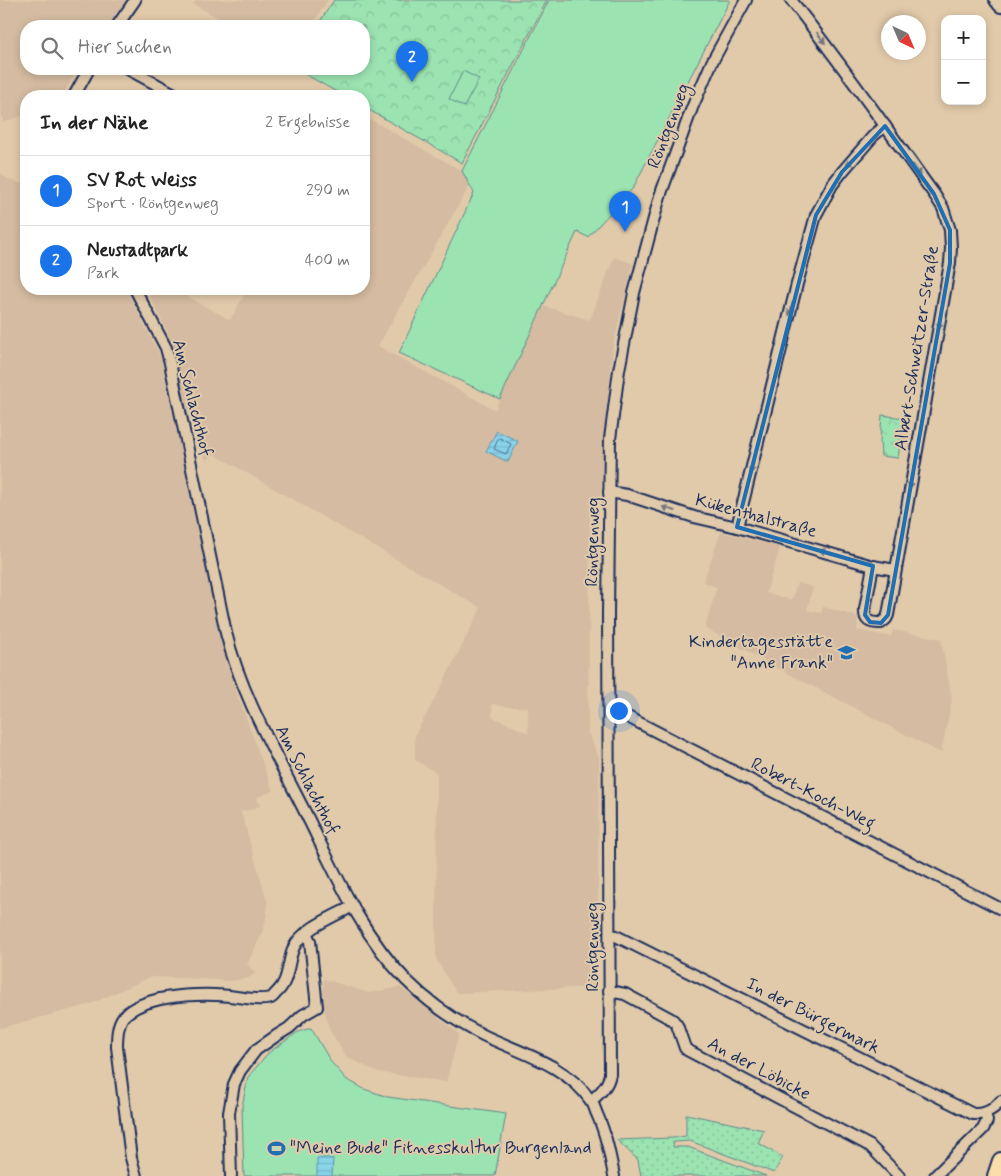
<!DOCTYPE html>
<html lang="de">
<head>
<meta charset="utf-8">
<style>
  :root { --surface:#fff; --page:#f6f6f6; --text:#222; --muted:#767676; --line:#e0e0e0; --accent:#1a73e8 }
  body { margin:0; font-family:Mynerve,sans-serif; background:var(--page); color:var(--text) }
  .controls { position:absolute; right:15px; top:15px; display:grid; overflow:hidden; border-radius:10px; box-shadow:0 2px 8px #0003 }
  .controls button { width:45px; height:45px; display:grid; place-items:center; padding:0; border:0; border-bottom:1px solid var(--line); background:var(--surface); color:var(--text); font:25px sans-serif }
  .compass { position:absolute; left:881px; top:15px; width:45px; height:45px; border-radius:50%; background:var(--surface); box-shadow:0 2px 8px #0003; rotate:136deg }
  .you { position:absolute; left:618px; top:710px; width:18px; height:18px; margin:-12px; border:4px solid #fff; border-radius:50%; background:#1a73e8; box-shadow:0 0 0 8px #1a73e833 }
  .badge { display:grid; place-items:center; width:32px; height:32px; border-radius:50%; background:var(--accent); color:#fff; font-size:16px; font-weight:700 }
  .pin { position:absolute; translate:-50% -41px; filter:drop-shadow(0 1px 2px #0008) }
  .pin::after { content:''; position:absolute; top:26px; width:18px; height:15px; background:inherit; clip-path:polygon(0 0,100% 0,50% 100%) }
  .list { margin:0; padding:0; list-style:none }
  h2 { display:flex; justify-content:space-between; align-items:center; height:65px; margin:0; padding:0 20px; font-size:21px }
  h2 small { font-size:16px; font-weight:400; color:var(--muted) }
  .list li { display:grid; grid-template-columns:32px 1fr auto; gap:15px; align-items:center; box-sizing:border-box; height:70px; padding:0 20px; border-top:1px solid var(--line) }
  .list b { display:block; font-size:19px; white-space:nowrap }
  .list p { margin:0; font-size:16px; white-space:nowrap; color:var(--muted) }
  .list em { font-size:16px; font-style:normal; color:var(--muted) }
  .icon { flex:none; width:28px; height:28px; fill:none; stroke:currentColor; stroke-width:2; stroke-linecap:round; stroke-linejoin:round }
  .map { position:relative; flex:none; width:1001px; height:1176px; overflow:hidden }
  .search { position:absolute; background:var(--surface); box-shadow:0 2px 8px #0003; left:20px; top:20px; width:350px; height:55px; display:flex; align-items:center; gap:12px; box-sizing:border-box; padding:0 18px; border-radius:20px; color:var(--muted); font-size:19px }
  .panel { position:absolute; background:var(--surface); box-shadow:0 2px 8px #0003; left:20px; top:90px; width:350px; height:205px; border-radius:20px }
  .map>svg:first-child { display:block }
  .built { fill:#d4bba1; fill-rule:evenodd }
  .park { fill:url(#park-crowns); stroke:#5b8988 }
  .garden { fill:url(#garden-dots); stroke:#5b8988 }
  .pitch { fill:#9be3b1; stroke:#5b8988 }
  .water { fill:url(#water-rules); stroke:#5d92b1 }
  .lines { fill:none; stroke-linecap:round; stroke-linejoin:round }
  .shore { stroke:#477196; stroke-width:1 }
  .minor-casing { stroke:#1b2f5e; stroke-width:14 }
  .secondary-casing { stroke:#1b2f5e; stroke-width:18 }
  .trunk-casing { stroke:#1b2f5e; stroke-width:20 }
  .minor { stroke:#e1caaa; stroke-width:10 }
  .secondary { stroke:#e1caaa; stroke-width:14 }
  .trunk { stroke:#fbddab; stroke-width:16 }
  .oneway { fill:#747580 }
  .marked { fill:none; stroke:#1f6fb2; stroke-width:4; stroke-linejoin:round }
  .labels { text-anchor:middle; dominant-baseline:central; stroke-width:4; stroke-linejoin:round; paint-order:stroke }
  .street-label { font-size:18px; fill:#1b2f5e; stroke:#e1caaa }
  .poi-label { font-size:18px; fill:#1b2f5e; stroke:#e1caaa; text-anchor:end }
</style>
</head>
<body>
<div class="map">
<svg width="1001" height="1176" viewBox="0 0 1001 1176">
  <defs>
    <pattern id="park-crowns" width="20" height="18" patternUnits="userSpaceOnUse" patternTransform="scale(1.25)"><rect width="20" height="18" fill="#9be3b1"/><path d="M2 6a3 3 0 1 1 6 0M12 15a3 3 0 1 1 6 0" fill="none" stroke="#85c39b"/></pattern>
    <pattern id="garden-dots" width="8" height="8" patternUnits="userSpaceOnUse" patternTransform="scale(1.25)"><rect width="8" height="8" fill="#9be3b1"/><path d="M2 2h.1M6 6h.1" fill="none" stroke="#85c39b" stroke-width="1.8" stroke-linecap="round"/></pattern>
    <pattern id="water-rules" width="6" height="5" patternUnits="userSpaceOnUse" patternTransform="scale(1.25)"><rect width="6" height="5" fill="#89d4e9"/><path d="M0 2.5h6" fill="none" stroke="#76b6ca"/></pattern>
  </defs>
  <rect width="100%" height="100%" fill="#e1caaa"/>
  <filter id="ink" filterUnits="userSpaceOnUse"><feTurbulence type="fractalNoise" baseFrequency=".02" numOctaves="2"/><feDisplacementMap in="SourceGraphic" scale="10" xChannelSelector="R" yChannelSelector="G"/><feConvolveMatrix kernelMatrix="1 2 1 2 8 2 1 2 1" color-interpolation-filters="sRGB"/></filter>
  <g filter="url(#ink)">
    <g class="built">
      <polygon points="0,0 126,0 108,26 26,26 26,69 79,69 61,96 26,96 26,114 3,123 0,99"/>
      <polygon points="197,0 328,0 311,26 233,26 193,4"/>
      <path d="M 364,116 L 462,171 L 470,185 L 378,346 L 495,410 L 543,306 L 590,320 L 614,257 L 633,264 L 613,345 L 605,425 L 600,502 L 590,503 L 588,733 L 599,757 L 597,987 L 457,993 L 451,984 L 436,959 L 437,773 L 415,760 L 415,735 L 437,695 L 481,608 L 214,454 L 206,461 L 176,372 L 168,333 L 146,289 L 174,289 L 230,320 L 248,289 L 364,289 ZM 492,704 L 508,707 L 528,707 L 528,733 L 492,717 Z"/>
      <polygon points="0,172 2,175 8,179 26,185 26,289 126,289 161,358 214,611 224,653 237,694 273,791 257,797 260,806 241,812 267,901 267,913 264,927 260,938 247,964 255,973 249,978 230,981 202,979 152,977 148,978 88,1005 0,1028"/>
      <polygon points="721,532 780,547 766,593 792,600 797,583 813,587 807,610 821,613 823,607 858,617 857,630 891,637 893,630 941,639 952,699 941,753 774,666 705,628 717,587 703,582"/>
      <polygon points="324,979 369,993 400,987 459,1034 446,1082 377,1072 347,1057 330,1031 323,1004"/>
    </g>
    <g class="park">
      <polygon points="334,0 547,0 462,163 364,107 364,96 344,96 296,69 364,69 364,26 317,26"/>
      <polygon points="882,415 904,418 898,458 881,456 880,441"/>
    </g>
    <polygon class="garden" points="686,1114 764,1130 758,1143 783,1157 774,1173 690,1141 674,1142 673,1147 688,1147 766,1176 641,1176 638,1160 617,1140 673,1138 686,1136"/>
    <g class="pitch">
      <polygon points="549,0 730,0 633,188 588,237 577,232 500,399 399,353 474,193 462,171"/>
      <polygon points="463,71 479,79 464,107 449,99"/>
      <polygon points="311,1028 331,1062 346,1079 364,1089 388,1097 506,1114 495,1176 244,1176 242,1107 248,1077 268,1053 298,1032"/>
    </g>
    <g class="water">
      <polygon points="497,431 518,441 508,462 486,451"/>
      <polygon points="317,1158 333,1158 332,1176 317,1176"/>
    </g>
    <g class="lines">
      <polygon class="shore" points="500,438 511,444 506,454 494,449 498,439"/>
      <defs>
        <g id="minor">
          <path d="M 791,0 C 841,63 887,129 934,194 L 943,208 L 950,230 L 951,248 L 950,263 L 888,615 L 886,619 L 881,623 C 869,623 864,621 865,609 L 873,566"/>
          <polyline points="117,26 135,0"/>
          <polyline points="128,69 178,96"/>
          <polyline points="74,96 89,69"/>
          <path d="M 135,289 L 166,348 L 170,363 L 226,633 C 242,697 276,754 305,812 C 334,870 360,933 406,980 C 428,1002 455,1021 483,1035 C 520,1053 566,1064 591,1101 C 594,1104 595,1110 597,1114 C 606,1134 610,1155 614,1176"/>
          <polyline points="609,492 627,495 694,517 737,527 873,566 895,570"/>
          <polyline points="737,527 797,284 816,215 832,185 842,172 874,135 885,126"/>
          <polyline points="609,711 615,712 622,714 1001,909"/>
          <path d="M 610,935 L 616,936 L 973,1114 C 985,1115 993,1110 1001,1101"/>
          <polyline points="609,991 625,994 673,1020 677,1025 685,1048 687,1050 870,1146 899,1176"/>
          <path d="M 591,1101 C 600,1093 608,1086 610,1074 L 608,614 L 610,439 L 619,370 L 634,293 L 660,196 L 692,108 L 712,62 L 746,0"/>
          <path d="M 136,1176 L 131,1158 L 117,1047 C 117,1038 117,1025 123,1017 C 142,996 190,994 217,995 C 230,995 260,1002 271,998 C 273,997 275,994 276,993 C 290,981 287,962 294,947 C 303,928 335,916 353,906"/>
          <polyline points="231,1176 229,1113 234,1084 240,1071 256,1050 276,1036 289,1028 303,1015 317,1007 310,941 306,933"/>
          <polyline points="935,1176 983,1129 987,1121 985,1113"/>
        </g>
        <polyline id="secondary" points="997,0 1001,5"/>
        <polyline id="trunk" points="996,1176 1001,1161"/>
      </defs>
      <use href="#minor" class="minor-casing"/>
      <use href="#secondary" class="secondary-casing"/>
      <use href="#trunk" class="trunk-casing"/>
      <use href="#minor" class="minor"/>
      <use href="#secondary" class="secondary"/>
      <use href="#trunk" class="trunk"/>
    </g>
    <defs><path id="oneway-solid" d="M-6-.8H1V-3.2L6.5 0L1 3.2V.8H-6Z" transform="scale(1.25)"/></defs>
    <g class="oneway">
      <use href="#oneway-solid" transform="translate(821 38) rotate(53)"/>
      <use href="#oneway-solid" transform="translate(851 161) rotate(131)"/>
      <use href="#oneway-solid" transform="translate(917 170) rotate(54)"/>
      <use href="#oneway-solid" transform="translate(791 309) rotate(104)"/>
      <use href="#oneway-solid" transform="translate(940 322) rotate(100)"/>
      <use href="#oneway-solid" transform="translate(752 467) rotate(103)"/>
      <use href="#oneway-solid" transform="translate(911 482) rotate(101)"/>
      <use href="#oneway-solid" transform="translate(669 509) rotate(-163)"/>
      <use href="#oneway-solid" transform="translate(826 552) rotate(-164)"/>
    </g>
  </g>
  <path class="marked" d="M 885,126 L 934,194 L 950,230 L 950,263 L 888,615 L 881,623 L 870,622 L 865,615 L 873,566 L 737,527 L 816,215 L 842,172 Z"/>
  <defs>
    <symbol id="school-bare" viewBox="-9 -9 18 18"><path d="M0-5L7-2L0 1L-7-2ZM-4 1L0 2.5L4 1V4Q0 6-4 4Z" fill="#1f6fb2" stroke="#e1caaa" stroke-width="2.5" paint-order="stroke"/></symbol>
    <symbol id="stadium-bare" viewBox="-9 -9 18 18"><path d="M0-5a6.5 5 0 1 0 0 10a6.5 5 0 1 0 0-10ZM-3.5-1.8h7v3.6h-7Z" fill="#1f6fb2" stroke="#e1caaa" stroke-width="2.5" paint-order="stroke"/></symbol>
  </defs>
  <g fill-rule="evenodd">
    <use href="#school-bare" x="834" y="640" width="25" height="25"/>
    <use href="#stadium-bare" x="264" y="1136" width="25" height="25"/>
  </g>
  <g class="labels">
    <g class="street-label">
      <text transform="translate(669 126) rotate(-69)">Röntgenweg</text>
      <text transform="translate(917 348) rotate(-81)">Albert-Schweitzer-Straße</text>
      <text transform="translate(192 398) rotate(76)">Am Schlachthof</text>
      <text transform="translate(756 516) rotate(15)">Kükenthalstraße</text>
      <text transform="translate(593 542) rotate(-89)">Röntgenweg</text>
      <text transform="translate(307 780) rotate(63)">Am Schlachthof</text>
      <text transform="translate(813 794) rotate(27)">Robert-Koch-Weg</text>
      <text transform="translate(593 947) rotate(-90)">Röntgenweg</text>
      <text transform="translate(813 1016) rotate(27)">In der Bürgermark</text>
      <text transform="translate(759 1069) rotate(28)">An der Löbicke</text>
    </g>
    <g class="poi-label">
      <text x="833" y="642">Kindertagesstätte<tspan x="833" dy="21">"Anne Frank"</tspan></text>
      <text x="290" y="1148" text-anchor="start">"Meine Bude" Fitnesskultur Burgenland</text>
    </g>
  </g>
</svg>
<div class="controls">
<button>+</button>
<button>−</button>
</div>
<svg class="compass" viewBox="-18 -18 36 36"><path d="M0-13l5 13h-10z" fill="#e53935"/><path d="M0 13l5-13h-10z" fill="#767676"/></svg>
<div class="you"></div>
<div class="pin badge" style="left:625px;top:232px">1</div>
<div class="pin badge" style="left:412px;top:82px">2</div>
<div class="search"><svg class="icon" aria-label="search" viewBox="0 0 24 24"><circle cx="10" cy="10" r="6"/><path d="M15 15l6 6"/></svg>Hier suchen</div>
<section class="panel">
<h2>In der Nähe<small>2 Ergebnisse</small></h2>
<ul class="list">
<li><span class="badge">1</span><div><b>SV Rot Weiss</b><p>Sport · Röntgenweg</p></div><em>290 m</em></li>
<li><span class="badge">2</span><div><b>Neustadtpark</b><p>Park</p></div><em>400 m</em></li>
</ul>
</section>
</div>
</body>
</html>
